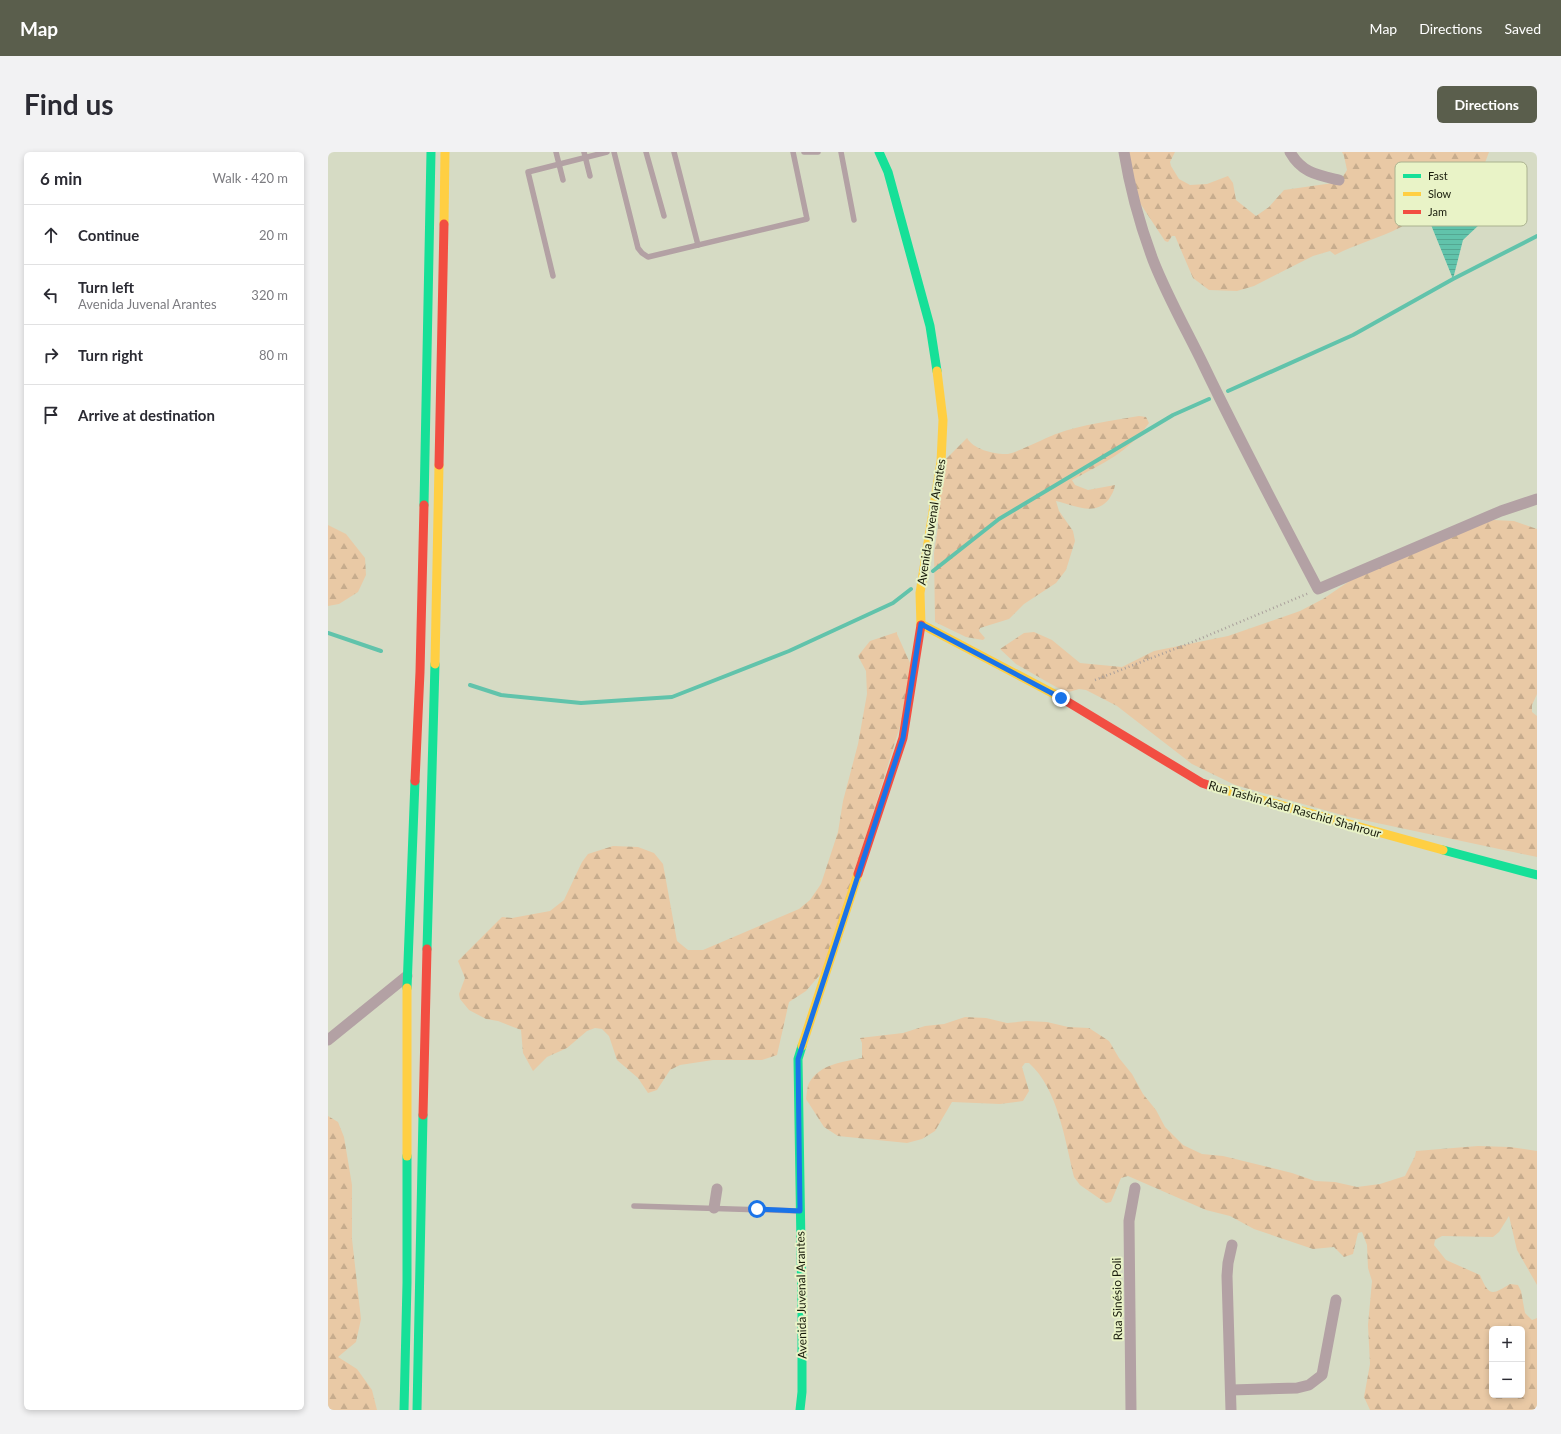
<!DOCTYPE html>
<html lang="en">
<head>
<meta charset="utf-8">
<style>
  :root { --surface:#fff; --page:#f2f2f3; --text:#2b2b33; --muted:#7c7c81; --line:#e1e1e2; --accent:#5a5e4c }
  body { margin:0; font-family:Lato,sans-serif; background:var(--page); color:var(--text) }
  .controls { position:absolute; right:12px; bottom:12px; display:grid; overflow:hidden; border-radius:6px; box-shadow:0 2px 6px #0003 }
  .controls button { width:36px; height:36px; display:grid; place-items:center; padding:0; border:0; border-bottom:1px solid var(--line); background:var(--surface); color:var(--text); font:20px sans-serif }
  .stop { position:absolute; width:12px; height:12px; margin:-9px; border:3px solid #1a73e8; border-radius:50%; background:#fff }
  .stop.end { background:#1a73e8; border-color:#fff; box-shadow:0 1px 4px #0008 }
  .list { margin:0; padding:0; list-style:none }
  h2 { display:flex; justify-content:space-between; align-items:center; height:52px; margin:0; padding:0 16px; font-size:17px }
  h2 small { font-size:13px; font-weight:400; color:var(--muted) }
  .list li { display:grid; grid-template-columns:26px 1fr auto; gap:12px; align-items:center; box-sizing:border-box; height:60px; padding:0 16px; border-top:1px solid var(--line) }
  .list b { display:block; font-size:15px; white-space:nowrap }
  .list p { margin:0; font-size:13px; white-space:nowrap; color:var(--muted) }
  .list em { font-size:13px; font-style:normal; color:var(--muted) }
  .icon { flex:none; width:22px; height:22px; fill:none; stroke:currentColor; stroke-width:2; stroke-linecap:round; stroke-linejoin:round }
  .map { position:relative; flex:none; width:1209px; height:1258px; overflow:hidden; border-radius:6px }
  header { display:flex; align-items:center; gap:24px; box-sizing:border-box; height:56px; padding:0 20px; background:var(--accent); color:#fff }
  header strong { font-size:19px }
  nav { display:flex; gap:22px; margin-inline-start:auto; font-size:14px }
  .intro { display:flex; align-items:center; justify-content:space-between; box-sizing:border-box; height:96px; padding:0 24px }
  h1 { margin:0; font-size:28px }
  .button { padding:10px 18px; border-radius:6px; background:var(--accent); color:#fff; font-size:14px; font-weight:700 }
  main { display:flex; gap:24px; padding:0 24px }
  aside { flex:1; background:var(--surface); border-radius:6px; box-shadow:0 2px 6px #0003 }
  .map>svg:first-child { display:block }
  .forest { fill:url(#forest-firs); fill-rule:evenodd }
  .water { fill:url(#water-rules) }
  .lines { fill:none; stroke-linecap:round; stroke-linejoin:round }
  .stream { stroke:#61c3ab; stroke-width:4 }
  .path { stroke:#a99f9b; stroke-width:2.5; stroke-dasharray:1 3; stroke-linecap:butt }
  .lane { stroke:#b3a1a4; stroke-width:5.5 }
  .street { stroke:#b3a1a4; stroke-width:11 }
  .fast { stroke:#16e098; stroke-width:9 }
  .slow { stroke:#ffcf43; stroke-width:9 }
  .jam { stroke:#f24e42; stroke-width:9 }
  .route { stroke:#1a73e8; stroke-width:5 }
  .labels { text-anchor:middle; dominant-baseline:central; stroke-width:4; stroke-linejoin:round; paint-order:stroke }
  .street-label { font-size:12px; fill:#181b0b; stroke:#e9f3c7 }
  .key { fill:#e9f3c7; stroke:#aab28f; stroke-width:1 }
  .key-label { font-size:11px; fill:#181b0b }
</style>
</head>
<body>
<header>
<strong>Map</strong>
<nav><a>Map</a><a>Directions</a><a>Saved</a></nav>
</header>
<div class="intro"><h1>Find us</h1><a class="button">Directions</a></div>
<main>
<aside>
<h2>6 min<small>Walk · 420 m</small></h2>
<ul class="list">
<li><svg class="icon" aria-label="ahead" viewBox="0 0 24 24"><path d="M12 20V5M6 11l6-6 6 6"/></svg><div><b>Continue</b></div><em>20 m</em></li>
<li><svg class="icon" aria-label="left" viewBox="0 0 24 24"><path d="M17 20v-9H6M10 6l-5 5 5 5"/></svg><div><b>Turn left</b><p>Avenida Juvenal Arantes</p></div><em>320 m</em></li>
<li><svg class="icon" aria-label="right" viewBox="0 0 24 24"><path d="M7 20v-9h11M14 6l5 5-5 5"/></svg><div><b>Turn right</b></div><em>80 m</em></li>
<li><svg class="icon" aria-label="arrive" viewBox="0 0 24 24"><path d="M6 21V4h12l-3 4 3 4H6"/></svg><div><b>Arrive at destination</b></div></li>
</ul>
</aside>
<div class="map">
<svg width="1209" height="1258" viewBox="0 0 1209 1258">
  <defs>
    <pattern id="forest-firs" width="22" height="20" patternUnits="userSpaceOnUse"><rect width="22" height="20" fill="#e9c9a5"/><path d="M5 1l3.5 6h-7zM16 11l3.5 6h-7z" fill="#c7ac8d"/></pattern>
    <pattern id="water-rules" width="6" height="5" patternUnits="userSpaceOnUse"><rect width="6" height="5" fill="#61c3ab"/><path d="M0 2.5h6" fill="none" stroke="#54a792"/></pattern>
  </defs>
  <rect width="100%" height="100%" fill="#d6dbc4"/>
  <g class="forest">
    <path d="M 799,0 L 847,0 L 842,10 L 843,14 L 851,27 L 862,33 L 879,32 L 900,24 L 905,31 L 908,48 L 928,64 L 941,55 L 956,38 L 1005,31 L 1014,26 L 1019,18 L 1016,4 L 1014,0 L 1161,0 C 1155,16 1144,48 1129,56 C 1120,61 1108,63 1099,66 L 1095,60 C 1083,60 1081,71 1073,75 C 1052,86 1028,92 1007,103 L 1002,99 L 985,104 L 926,134 L 909,139 L 881,138 L 865,126 L 847,84 L 844,84 L 840,90 L 837,89 L 802,36 Z"/>
    <path d="M 811,264 L 818,265 L 821,271 C 800,301 775,311 744,328 L 747,333 L 760,338 L 787,333 C 786,339 784,342 781,347 C 767,365 746,353 728,349 L 731,359 L 745,379 L 747,389 L 738,418 L 728,431 L 696,452 L 681,467 L 652,476 L 651,479 L 657,486 L 655,488 L 638,485 L 607,470 L 606,401 L 610,375 L 609,335 L 617,308 L 639,286 C 645,297 665,302 677,302 C 685,303 717,286 728,282 C 755,272 783,269 811,264 Z"/>
    <polygon points="1166,368 1186,369 1209,377 1209,542 1204,553 1204,560 1209,564 1209,705 1021,665 907,633 864,612 789,554 758,538 751,537 741,540 728,535 688,512 672,497 696,481 706,480 724,488 752,511 794,515 826,499 900,484 972,459 995,447 1045,413 1125,377"/>
    <polygon points="0,373 18,382 37,406 38,423 30,440 11,452 0,454"/>
    <polygon points="569,480 569,482 582,511 583,539 496,818 478,839 461,850 449,903 434,908 385,908 352,913 342,918 329,938 320,941 310,926 289,908 281,884 274,877 267,876 259,879 239,896 219,905 205,919 195,901 193,878 170,869 158,867 141,858 132,847 131,842 137,826 130,809 174,765 184,766 222,759 236,748 254,710 260,702 285,694 310,695 326,701 335,712 349,789 360,798 375,798 471,757 482,748 493,732 510,680 515,649 530,592 539,542 538,519 530,504 542,489"/>
    <path d="M 637,865 L 658,866 L 679,871 L 699,869 L 719,870 L 740,875 L 761,876 L 781,889 L 791,906 L 804,922 L 815,942 L 828,958 L 837,975 L 855,993 L 874,1002 L 895,1004 L 964,1021 L 987,1029 L 1007,1030 L 1029,1035 L 1052,1032 L 1077,1024 L 1087,1004 L 1088,999 L 1150,994 L 1182,995 L 1209,999 L 1209,1133 L 1189,1098 L 1181,1064 L 1171,1080 L 1165,1085 L 1114,1084 L 1107,1088 L 1106,1093 L 1118,1108 L 1152,1123 C 1161,1145 1164,1143 1182,1132 L 1190,1133 L 1193,1139 L 1197,1161 L 1204,1168 L 1209,1166 L 1209,1258 L 1042,1258 L 1036,1245 L 1042,1212 L 1040,1173 L 1044,1129 L 1040,1116 L 1039,1093 L 1034,1080 L 1030,1081 L 1025,1102 L 1016,1105 L 1006,1095 L 985,1097 L 926,1077 L 902,1064 L 878,1058 L 800,1024 L 793,1026 L 783,1050 L 778,1051 L 752,1033 L 746,1025 C 737,988 730,937 701,911 L 697,911 L 694,915 L 701,939 L 695,949 L 672,952 L 624,950 L 607,979 L 594,987 L 579,991 L 510,984 L 496,975 L 478,947 C 479,942 479,935 481,931 C 492,912 514,910 534,906 L 534,891 L 532,886 L 575,881 L 597,874 L 616,872 ZM 1164,1177 L 1194,1177 L 1194,1243 L 1164,1243 Z"/>
    <polygon points="0,964 10,970 16,985 24,1033 24,1087 33,1167 28,1190 10,1205 29,1217 44,1238 49,1258 0,1258"/>
  </g>
  <polygon class="water" points="1142,40 1152,72 1135,88 1125,127 1099,63 1117,52"/>
  <g class="lines">
    <g class="stream">
      <polyline points="900,239 1025,183 1125,127 1209,84"/>
      <polyline points="605,419 671,367 845,263 881,247"/>
      <polyline points="0,481 53,499"/>
      <polyline points="142,533 173,543 253,551 344,545 461,499 565,451 583,437"/>
    </g>
    <polyline class="path" points="767,528 862,491 981,441"/>
    <g class="lane">
      <polyline points="228,0 235,28"/>
      <polyline points="256,0 262,24"/>
      <polyline points="286,0 310,96 314,101 320,105 479,67 465,0"/>
      <polyline points="318,0 336,64"/>
      <polyline points="346,0 370,93"/>
      <polyline points="476,0 490,0"/>
      <polyline points="513,0 526,68"/>
      <polyline points="225,124 200,20 279,0"/>
      <polyline points="306,1054 472,1059"/>
    </g>
    <g class="street">
      <path d="M 796,0 C 802,37 812,73 825,108 C 839,144 859,179 876,214 C 912,289 951,363 990,437 L 1173,359 L 1209,347"/>
      <path d="M 962,0 C 974,21 989,23 1011,28"/>
      <polyline points="0,888 79,824"/>
      <polyline points="386,1056 389,1037"/>
      <polyline points="903,1238 969,1236 981,1233 994,1223 1008,1148"/>
      <polyline points="803,1258 801,1069 807,1036"/>
      <polyline points="903,1258 899,1124 900,1111 904,1093"/>
    </g>
    <g class="fast">
      <polyline points="551,0 560,20 602,174 609,219"/>
      <polyline points="96,353 103,0"/>
      <polyline points="1115,698 1209,723"/>
      <polyline points="99,797 107,512"/>
      <polyline points="79,836 87,629"/>
      <polyline points="76,1258 79,1131 79,1004"/>
      <polyline points="89,1258 95,963"/>
      <polyline points="472,1258 474,1240 474,1157 470,907 474,894"/>
    </g>
    <g class="slow">
      <polyline points="116,72 117,0"/>
      <polyline points="593,472 730,544"/>
      <polyline points="593,473 592,441 613,310 615,268 609,219"/>
      <polyline points="107,512 111,313"/>
      <polyline points="883,634 1115,698"/>
      <polyline points="79,836 79,1004"/>
      <polyline points="474,894 530,722"/>
    </g>
    <g class="jam">
      <polyline points="111,313 116,72"/>
      <polyline points="730,544 874,631 883,634"/>
      <polyline points="87,629 92,520 96,353"/>
      <polyline points="530,722 575,586 593,473"/>
      <polyline points="95,963 99,797"/>
    </g>
  </g>
  <g class="lines">
    <polyline class="route" points="429,1057 472,1059 470,907 575,586 593,472 733,546"/>
  </g>
  <g class="labels">
    <g class="street-label">
      <text transform="translate(603 370) rotate(-81)">Avenida Juvenal Arantes</text>
      <text transform="translate(967 657) rotate(16)">Rua Tashin Asad Raschid Shahrour</text>
      <text transform="translate(473 1143) rotate(-91)">Avenida Juvenal Arantes</text>
      <text transform="translate(789 1147) rotate(-91)">Rua Sinésio Poli</text>
    </g>
  </g>
  <rect x="1067" y="10" width="132" height="64" rx="6" class="key"/>
  <rect x="1075" y="22" width="18" height="4" fill="#16e098"/>
  <rect x="1075" y="40" width="18" height="4" fill="#ffcf43"/>
  <rect x="1075" y="58" width="18" height="4" fill="#f24e42"/>
  <g class="key-label">
    <text x="1100" y="28">Fast</text>
    <text x="1100" y="46">Slow</text>
    <text x="1100" y="64">Jam</text>
  </g>
</svg>
<div class="controls">
<button>+</button>
<button>−</button>
</div>
<div class="stop" style="left:429px;top:1057px"></div>
<div class="stop end" style="left:733px;top:546px"></div>
</div>
</main>
</body>
</html>
